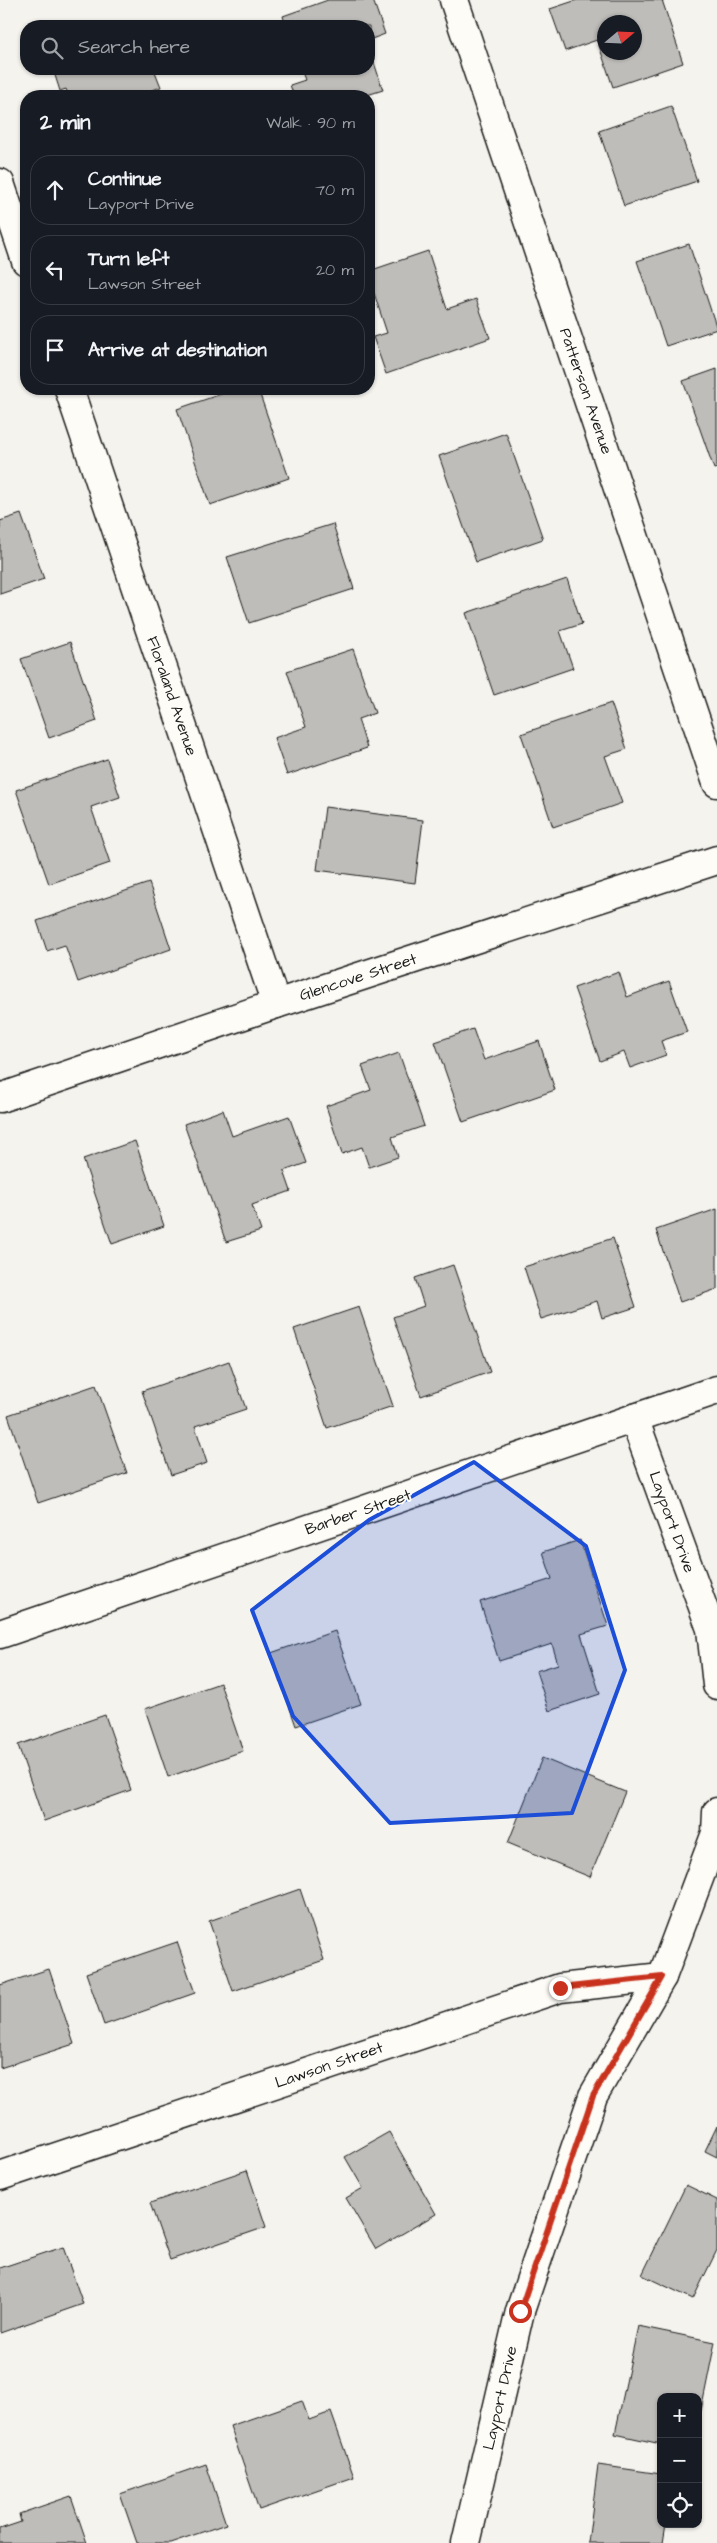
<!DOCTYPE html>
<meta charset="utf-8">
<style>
:root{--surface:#171b24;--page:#20242c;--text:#f1f3f6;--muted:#9ea1a6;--line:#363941}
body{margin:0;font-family:"Architects Daughter",sans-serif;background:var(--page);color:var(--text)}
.controls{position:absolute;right:15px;bottom:15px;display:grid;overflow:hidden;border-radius:10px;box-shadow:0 1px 4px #0004}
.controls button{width:45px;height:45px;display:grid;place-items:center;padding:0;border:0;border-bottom:1px solid var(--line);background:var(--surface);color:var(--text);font:25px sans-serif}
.compass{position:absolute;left:597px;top:15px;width:45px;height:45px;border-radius:50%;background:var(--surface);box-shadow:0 1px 4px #0004;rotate:71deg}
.stop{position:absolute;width:15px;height:15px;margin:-11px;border:4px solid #c8321e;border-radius:50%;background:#fff}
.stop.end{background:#c8321e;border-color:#fff;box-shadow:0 1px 5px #0008}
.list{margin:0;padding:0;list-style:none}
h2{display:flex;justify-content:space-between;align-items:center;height:65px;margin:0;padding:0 20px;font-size:21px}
h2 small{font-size:16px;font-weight:400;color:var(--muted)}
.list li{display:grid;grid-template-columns:32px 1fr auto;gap:15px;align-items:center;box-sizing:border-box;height:70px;margin:0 10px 10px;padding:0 10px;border:1px solid var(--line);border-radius:20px}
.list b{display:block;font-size:19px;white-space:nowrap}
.list p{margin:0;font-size:16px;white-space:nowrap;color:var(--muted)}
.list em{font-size:16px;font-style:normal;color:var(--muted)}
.icon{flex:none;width:28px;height:28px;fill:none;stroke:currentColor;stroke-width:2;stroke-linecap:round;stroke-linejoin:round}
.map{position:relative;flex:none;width:717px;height:2543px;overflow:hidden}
.search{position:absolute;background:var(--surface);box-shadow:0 1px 4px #0004;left:20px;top:20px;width:355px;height:55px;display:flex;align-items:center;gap:12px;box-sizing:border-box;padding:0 18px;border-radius:20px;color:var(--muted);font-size:19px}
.panel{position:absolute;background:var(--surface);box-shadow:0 1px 4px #0004;left:20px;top:90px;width:355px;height:305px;border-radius:20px}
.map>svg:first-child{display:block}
</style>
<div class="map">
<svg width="717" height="2543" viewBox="0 0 717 2543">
<rect width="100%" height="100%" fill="#f4f3ee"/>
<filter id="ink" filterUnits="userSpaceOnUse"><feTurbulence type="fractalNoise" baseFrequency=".02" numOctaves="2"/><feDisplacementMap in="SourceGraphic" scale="10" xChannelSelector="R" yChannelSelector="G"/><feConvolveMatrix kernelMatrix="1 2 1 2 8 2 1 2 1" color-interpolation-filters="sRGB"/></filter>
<g filter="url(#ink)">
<g fill="#bebdba" stroke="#1c1c1c" fill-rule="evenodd">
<path d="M 328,0 L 373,0 L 385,34 L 369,40 L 369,26 L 286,26 L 283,16 Z"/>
<path d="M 577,0 L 662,0 L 683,63 L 613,87 L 597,40 L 565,51 L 550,9 ZM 604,22 L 634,22 L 634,52 L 604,52 Z"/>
<path d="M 369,47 L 383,90 L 364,96 L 294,96 L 290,85 L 305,80 L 301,69 L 369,69 Z"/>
<path d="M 53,69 L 154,69 L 161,87 L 135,96 L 69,96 L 66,89 L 60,91 Z"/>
<path d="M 671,106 L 697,181 L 624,206 L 599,131 Z"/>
<path d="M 689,244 L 717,329 L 666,346 L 637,261 Z"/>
<path d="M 428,251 L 447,309 L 476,299 L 490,338 L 386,374 L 373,337 L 387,333 L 369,278 L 369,271 Z"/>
<path d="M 717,369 L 717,468 L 714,469 L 683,381 Z"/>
<path d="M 236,389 L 258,389 L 289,478 L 210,505 L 177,409 Z"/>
<path d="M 506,433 L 543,539 L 476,562 L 439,456 Z"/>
<path d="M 21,514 L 44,579 L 0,594 L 0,521 Z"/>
<path d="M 333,524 L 354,589 L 249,623 L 227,557 Z"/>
<path d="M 567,579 L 582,624 L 560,631 L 573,668 L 494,695 L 466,613 Z"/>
<path d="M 70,642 L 97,721 L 49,738 L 21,659 Z"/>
<path d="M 353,649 L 375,713 L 358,719 L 367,748 L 287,775 L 274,738 L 306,727 L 287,671 Z"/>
<path d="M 611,703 L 627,749 L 605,756 L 622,803 L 553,827 L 521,734 Z"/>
<path d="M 107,759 L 120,797 L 91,807 L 110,863 L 49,884 L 16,790 Z"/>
<path d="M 325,807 L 423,820 L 415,883 L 317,870 Z"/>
<path d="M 149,883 L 171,949 L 78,982 L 65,945 L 47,951 L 37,921 Z"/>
<path d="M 619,972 L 627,997 L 669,981 L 687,1032 L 661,1041 L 666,1055 L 630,1068 L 624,1052 L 600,1061 L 574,988 Z"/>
<path d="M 473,1029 L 484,1060 L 539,1041 L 555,1090 L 463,1122 L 435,1042 Z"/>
<path d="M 399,1053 L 424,1126 L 392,1137 L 398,1157 L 369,1167 L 362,1147 L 342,1154 L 326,1106 L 371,1090 L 362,1066 Z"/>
<path d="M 223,1110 L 232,1136 L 289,1116 L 306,1163 L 284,1171 L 291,1191 L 252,1205 L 261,1231 L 226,1242 L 184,1124 Z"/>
<path d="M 135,1141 L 164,1226 L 112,1244 L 83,1159 Z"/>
<path d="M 717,1209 L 717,1289 L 680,1302 L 656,1230 Z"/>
<path d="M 613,1238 L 636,1307 L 602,1318 L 597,1301 L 541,1319 L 524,1267 Z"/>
<path d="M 453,1265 L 490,1372 L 421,1396 L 393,1317 L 424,1306 L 415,1278 Z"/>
<path d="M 359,1307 L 393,1406 L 327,1428 L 294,1329 Z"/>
<path d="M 229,1361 L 246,1409 L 195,1426 L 207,1463 L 171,1475 L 142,1391 Z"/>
<path d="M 96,1385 L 127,1473 L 38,1503 L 8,1415 Z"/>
<path d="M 580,1540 L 608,1626 L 581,1634 L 600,1694 L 549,1711 L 536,1671 L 558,1664 L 552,1644 L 499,1661 L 480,1602 L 552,1579 L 543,1552 Z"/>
<path d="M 335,1631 L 361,1704 L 296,1726 L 271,1653 Z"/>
<path d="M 220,1683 L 243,1751 L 168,1777 L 145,1709 Z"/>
<path d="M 105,1715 L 131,1790 L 44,1821 L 18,1745 Z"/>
<path d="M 542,1758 L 625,1792 L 590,1877 L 508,1843 Z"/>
<path d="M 300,1889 L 324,1960 L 233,1991 L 209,1921 Z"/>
<path d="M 177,1942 L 195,1993 L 104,2025 L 86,1973 Z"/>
<path d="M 49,1969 L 74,2044 L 0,2068 L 0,1985 Z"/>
<path d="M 717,2126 L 717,2157 L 705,2151 Z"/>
<path d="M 389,2132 L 436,2214 L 376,2249 L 346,2198 L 363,2188 L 345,2157 Z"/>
<path d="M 247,2170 L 266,2227 L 170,2260 L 150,2203 Z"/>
<path d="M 686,2185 L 717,2200 L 717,2250 L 693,2299 L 642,2275 Z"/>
<path d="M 63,2247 L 83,2304 L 0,2333 L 0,2268 Z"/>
<path d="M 638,2326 L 715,2342 L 701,2411 L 698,2411 L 698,2397 L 661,2397 L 661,2444 L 615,2434 Z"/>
<path d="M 302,2401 L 309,2420 L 331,2412 L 354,2477 L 259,2510 L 230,2426 Z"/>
<path d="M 206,2464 L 226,2524 L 170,2543 L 137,2543 L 120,2494 Z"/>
<path d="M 598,2465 L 661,2474 L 661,2524 L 666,2524 L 663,2543 L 588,2543 Z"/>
<path d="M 71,2496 L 87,2543 L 0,2543 L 0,2529 L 21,2522 L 19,2514 Z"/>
</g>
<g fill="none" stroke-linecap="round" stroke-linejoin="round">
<defs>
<g id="street">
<path d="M 454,0 L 717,783"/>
<path d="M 0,183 L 26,261"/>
<path d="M 69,389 L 276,1004"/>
<path d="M 0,1098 L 276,1004 L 717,860"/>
<path d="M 634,1418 L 711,1629 L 717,1685"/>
<path d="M 0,2176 L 560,1988 L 662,1977"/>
<path d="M 466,2543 L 520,2311 L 593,2096 L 662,1977 L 716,1833 L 717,1812"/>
</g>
<path id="secondary" d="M 0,1634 L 717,1390"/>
</defs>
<use href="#street" stroke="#1c1c1c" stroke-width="31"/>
<use href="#secondary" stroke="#1c1c1c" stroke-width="31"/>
<use href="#street" stroke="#fdfcf7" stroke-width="28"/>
<use href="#secondary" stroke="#fdfcf7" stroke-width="28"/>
</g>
</g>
<g fill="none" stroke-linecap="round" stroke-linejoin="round" filter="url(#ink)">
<path stroke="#c8321e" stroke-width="6" d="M 520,2311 L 593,2096 L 662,1977 L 560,1988"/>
</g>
<path fill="#1d4ed8" fill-opacity="0.2" stroke="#1d4ed8" stroke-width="4" stroke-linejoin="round" d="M 474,1462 L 586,1546 L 625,1670 L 572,1813 L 390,1823 L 293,1716 L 252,1610 L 369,1520 Z"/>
<g text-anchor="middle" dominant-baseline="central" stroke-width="4" stroke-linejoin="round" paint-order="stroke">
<g font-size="16" fill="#1c1c1c" stroke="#fdfcf7">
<text transform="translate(586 391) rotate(71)">Patterson Avenue</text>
<text transform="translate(172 696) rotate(71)">Floraland Avenue</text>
<text transform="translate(358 977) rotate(-18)">Glencove Street</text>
<text transform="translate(358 1512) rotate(-19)">Barber Street</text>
<text transform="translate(672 1522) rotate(70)">Layport Drive</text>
<text transform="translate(329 2065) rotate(-19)">Lawson Street</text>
<text transform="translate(500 2398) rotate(-77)">Layport Drive</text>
</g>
</g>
</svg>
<div class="controls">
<button>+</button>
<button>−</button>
<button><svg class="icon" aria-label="locate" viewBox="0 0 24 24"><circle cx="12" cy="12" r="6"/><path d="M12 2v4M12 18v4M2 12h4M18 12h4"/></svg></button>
</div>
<svg class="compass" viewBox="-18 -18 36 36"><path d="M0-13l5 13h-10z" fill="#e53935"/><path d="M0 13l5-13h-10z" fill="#9ea1a6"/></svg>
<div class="stop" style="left:520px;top:2311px"></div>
<div class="stop end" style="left:560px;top:1988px"></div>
<div class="search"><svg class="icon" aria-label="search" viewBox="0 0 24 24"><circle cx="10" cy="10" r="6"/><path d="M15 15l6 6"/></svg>Search here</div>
<section class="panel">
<h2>2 min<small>Walk · 90 m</small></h2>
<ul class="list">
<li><svg class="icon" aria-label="ahead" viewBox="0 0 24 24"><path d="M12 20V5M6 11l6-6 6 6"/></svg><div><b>Continue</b><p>Layport Drive</p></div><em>70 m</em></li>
<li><svg class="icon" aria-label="left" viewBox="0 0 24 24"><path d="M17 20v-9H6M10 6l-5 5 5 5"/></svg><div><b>Turn left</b><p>Lawson Street</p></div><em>20 m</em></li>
<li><svg class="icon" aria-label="arrive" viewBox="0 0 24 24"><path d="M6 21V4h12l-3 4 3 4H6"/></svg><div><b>Arrive at destination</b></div></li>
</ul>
</section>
</div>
